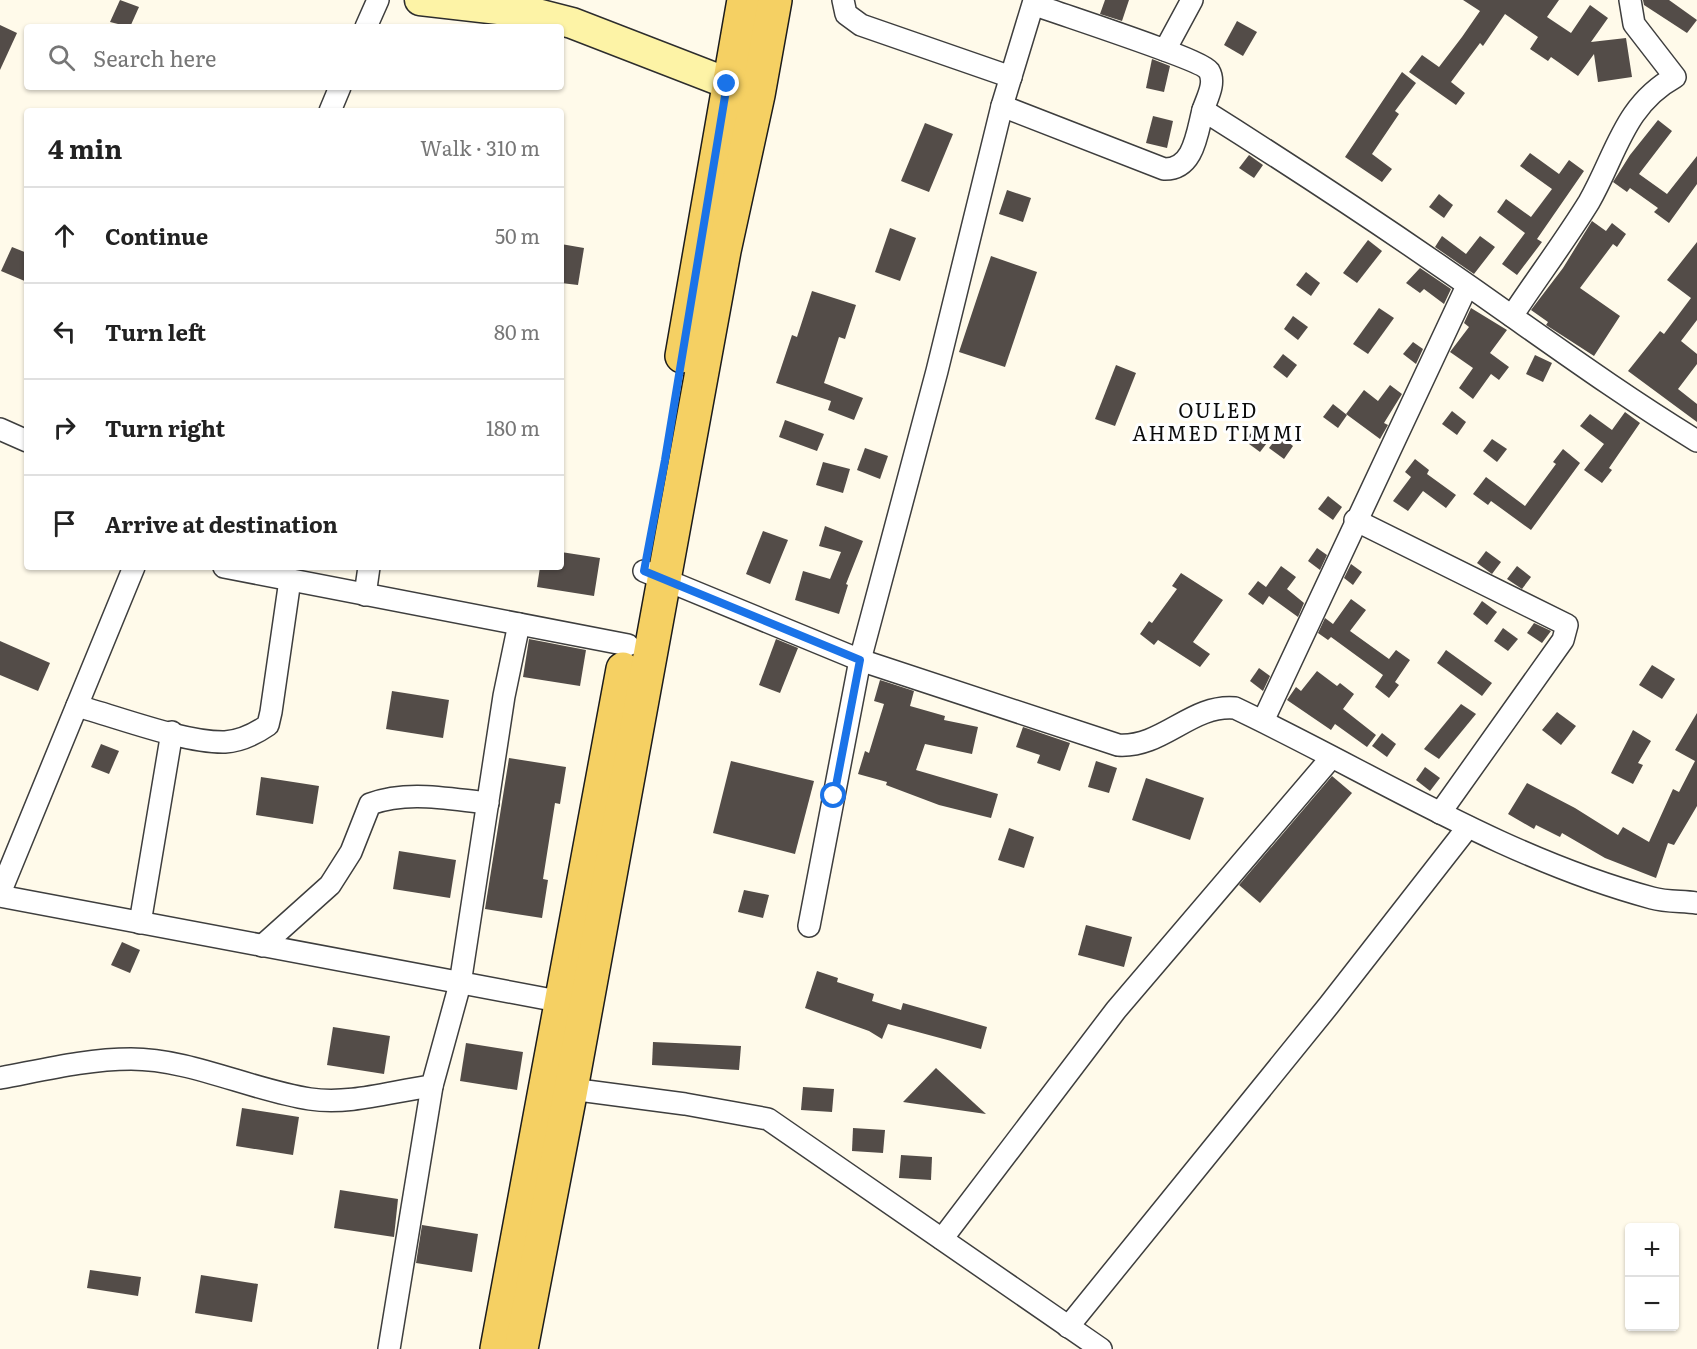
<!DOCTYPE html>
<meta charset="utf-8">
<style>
:root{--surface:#fff;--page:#f6f6f6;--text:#222;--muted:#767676;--line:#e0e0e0}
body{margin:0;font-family:Literata,serif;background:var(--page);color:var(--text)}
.controls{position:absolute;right:18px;bottom:18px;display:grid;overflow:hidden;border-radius:6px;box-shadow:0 2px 4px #0004}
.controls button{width:54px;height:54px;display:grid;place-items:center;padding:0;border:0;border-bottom:2px solid var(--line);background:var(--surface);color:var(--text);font:30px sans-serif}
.stop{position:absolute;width:18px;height:18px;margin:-14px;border:4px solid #1a73e8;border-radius:50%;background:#fff}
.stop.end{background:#1a73e8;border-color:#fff;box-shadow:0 2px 6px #0008}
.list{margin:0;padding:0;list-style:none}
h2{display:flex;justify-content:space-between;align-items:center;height:78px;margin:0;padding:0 24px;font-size:26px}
h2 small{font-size:20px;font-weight:400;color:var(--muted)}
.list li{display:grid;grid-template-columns:39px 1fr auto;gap:18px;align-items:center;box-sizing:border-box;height:96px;padding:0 24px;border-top:2px solid var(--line)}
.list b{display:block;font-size:22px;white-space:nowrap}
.list em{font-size:20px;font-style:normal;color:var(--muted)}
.icon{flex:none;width:33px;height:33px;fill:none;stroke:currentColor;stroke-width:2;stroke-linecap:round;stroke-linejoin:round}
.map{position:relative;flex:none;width:1697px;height:1349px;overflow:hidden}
.search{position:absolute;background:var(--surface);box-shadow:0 2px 4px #0004;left:24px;top:24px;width:540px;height:66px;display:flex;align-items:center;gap:15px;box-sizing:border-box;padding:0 21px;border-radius:6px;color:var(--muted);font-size:22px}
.panel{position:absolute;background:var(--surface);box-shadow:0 2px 4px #0004;left:24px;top:108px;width:540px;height:462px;border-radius:6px}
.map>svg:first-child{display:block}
</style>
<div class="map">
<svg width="1697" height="1349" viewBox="0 0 1697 1349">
<rect width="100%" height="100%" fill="#fffaea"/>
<g fill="#534c48">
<path d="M 120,0 L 139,7 L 130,27 L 110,22 Z"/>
<path d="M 1105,0 L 1129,0 L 1122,21 L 1100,14 Z"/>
<path d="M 1463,0 L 1559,0 L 1547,17 L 1571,33 L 1590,5 L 1608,18 L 1591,42 L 1626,38 L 1632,77 L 1598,82 L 1594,54 L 1578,76 L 1551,57 L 1548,61 L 1530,49 L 1538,37 L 1505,14 L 1483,46 L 1480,43 L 1451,82 L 1465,93 L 1456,105 L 1409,72 L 1422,55 L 1439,67 L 1462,37 L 1480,11 Z"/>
<path d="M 1643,0 L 1669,0 L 1697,20 L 1687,33 L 1644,5 Z"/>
<path d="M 1237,21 L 1257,32 L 1243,56 L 1224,45 Z"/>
<path d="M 0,25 L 17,33 L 0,70 Z"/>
<path d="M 1152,59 L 1170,66 L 1164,92 L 1146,88 Z"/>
<path d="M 1402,72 L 1416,83 L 1395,111 L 1399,114 L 1372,154 L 1392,169 L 1382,182 L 1345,157 Z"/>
<path d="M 1153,116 L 1173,121 L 1167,148 L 1146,143 Z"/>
<path d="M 1658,120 L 1672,131 L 1639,174 L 1667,194 L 1697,156 L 1697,184 L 1669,223 L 1654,212 L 1658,208 L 1630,188 L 1627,192 L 1613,182 L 1630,155 Z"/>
<path d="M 925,123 L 953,134 L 929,192 L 901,181 Z"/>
<path d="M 1530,153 L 1559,174 L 1569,160 L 1584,171 L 1537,239 L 1542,242 L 1517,275 L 1502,264 L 1525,233 L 1497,212 L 1506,199 L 1531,217 L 1552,189 L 1520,166 Z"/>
<path d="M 1249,155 L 1263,165 L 1254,178 L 1239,168 Z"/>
<path d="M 1007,190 L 1031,198 L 1023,222 L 999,214 Z"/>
<path d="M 1439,194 L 1453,205 L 1444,218 L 1429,207 Z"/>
<path d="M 1592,221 L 1606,231 L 1612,223 L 1626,234 L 1617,247 L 1613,244 L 1580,288 L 1620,316 L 1594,356 L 1546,325 L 1548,322 L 1531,310 L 1563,268 Z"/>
<path d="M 890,228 L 916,238 L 900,281 L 875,272 Z"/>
<path d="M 1442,236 L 1466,254 L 1480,236 L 1495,247 L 1474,274 L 1435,247 Z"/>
<path d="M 1368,240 L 1382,251 L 1357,283 L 1343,273 Z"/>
<path d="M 1697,242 L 1697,320 L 1681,341 L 1697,354 L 1697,364 L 1678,389 L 1697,404 L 1697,422 L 1628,371 L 1660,331 L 1664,334 L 1691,298 L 1667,280 Z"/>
<path d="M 561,244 L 584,248 L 578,285 L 561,283 Z"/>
<path d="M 12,247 L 27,253 L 27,282 L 1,271 Z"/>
<path d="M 991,256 L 1037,272 L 1005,367 L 959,352 Z"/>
<path d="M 1420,268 L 1451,289 L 1444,304 L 1424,289 L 1420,293 L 1406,283 Z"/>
<path d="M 1306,272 L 1320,283 L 1311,296 L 1296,285 Z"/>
<path d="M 812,291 L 856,305 L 845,339 L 839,337 L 824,383 L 863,398 L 854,420 L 828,410 L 831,401 L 776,383 L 792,335 L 797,337 Z"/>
<path d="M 1379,308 L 1394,318 L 1368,354 L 1353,344 Z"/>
<path d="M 1471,308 L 1507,330 L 1490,353 L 1509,367 L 1499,380 L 1491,374 L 1473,399 L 1459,388 L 1473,368 L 1450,352 L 1469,327 L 1464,323 Z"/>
<path d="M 1293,316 L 1308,327 L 1298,340 L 1284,329 Z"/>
<path d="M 1413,342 L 1423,349 L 1416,364 L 1403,354 Z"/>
<path d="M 1283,354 L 1297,365 L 1287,378 L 1273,367 Z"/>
<path d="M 1535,355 L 1552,363 L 1543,382 L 1526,374 Z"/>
<path d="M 1116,365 L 1136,373 L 1115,426 L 1095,419 Z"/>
<path d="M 1390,385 L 1402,394 L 1384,423 L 1388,425 L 1380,439 L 1346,414 L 1364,390 L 1378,401 Z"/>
<path d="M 1333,404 L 1347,415 L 1338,428 L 1323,417 Z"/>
<path d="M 1452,411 L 1466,422 L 1457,435 L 1442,424 Z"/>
<path d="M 1625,412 L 1640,423 L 1609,468 L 1612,470 L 1602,483 L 1584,470 L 1604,444 L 1580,426 L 1590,414 L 1612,430 Z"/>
<path d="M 785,420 L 824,434 L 817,451 L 779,437 Z"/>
<path d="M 1255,428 L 1270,439 L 1260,452 L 1245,441 Z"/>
<path d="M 1279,435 L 1293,446 L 1284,459 L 1269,448 Z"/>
<path d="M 1492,439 L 1507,449 L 1497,462 L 1483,451 Z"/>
<path d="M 865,448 L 888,456 L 880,479 L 857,470 Z"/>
<path d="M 1563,449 L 1580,463 L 1531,530 L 1491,501 L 1488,505 L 1473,494 L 1486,477 L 1525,506 L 1556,464 L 1553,462 Z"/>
<path d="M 1415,459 L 1429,470 L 1427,474 L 1456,495 L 1446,508 L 1423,491 L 1408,511 L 1393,501 L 1411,477 L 1405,472 Z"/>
<path d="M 823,462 L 850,469 L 843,493 L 816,485 Z"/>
<path d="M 1328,496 L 1342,507 L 1333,520 L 1318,509 Z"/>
<path d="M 825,526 L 863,541 L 846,584 L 848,585 L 839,614 L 795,600 L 803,571 L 830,579 L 841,552 L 819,546 Z"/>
<path d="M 763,531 L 788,540 L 770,584 L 746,574 Z"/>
<path d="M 1317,548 L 1327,555 L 1320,570 L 1308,561 Z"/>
<path d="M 1486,551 L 1501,562 L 1492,574 L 1477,563 Z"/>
<path d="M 561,552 L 600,558 L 594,596 L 537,587 L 540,567 L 561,567 Z"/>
<path d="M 1351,564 L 1362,572 L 1353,585 L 1344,578 Z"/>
<path d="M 1281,566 L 1296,577 L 1287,589 L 1304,603 L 1298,617 L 1269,596 L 1263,605 L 1248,594 L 1258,581 L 1266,587 Z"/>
<path d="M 1517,566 L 1531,577 L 1522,589 L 1507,579 Z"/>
<path d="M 1181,573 L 1223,600 L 1193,642 L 1210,654 L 1200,667 L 1158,640 L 1154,645 L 1140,634 L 1149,621 L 1152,623 L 1177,589 L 1172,586 Z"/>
<path d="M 1351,599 L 1366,610 L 1350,631 L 1389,659 L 1396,650 L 1410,660 L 1395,682 L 1399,685 L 1389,698 L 1375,687 L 1383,675 L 1331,637 L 1328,640 L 1318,633 L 1325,618 L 1333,624 Z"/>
<path d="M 1482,601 L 1497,612 L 1487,625 L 1473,614 Z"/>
<path d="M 1534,623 L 1551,631 L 1542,643 L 1527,633 Z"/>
<path d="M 1503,628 L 1518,639 L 1508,651 L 1494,641 Z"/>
<path d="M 529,639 L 586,650 L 580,686 L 523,677 Z"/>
<path d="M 776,639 L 798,648 L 780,693 L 759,685 Z"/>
<path d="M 0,641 L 50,663 L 38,691 L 0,675 Z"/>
<path d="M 1446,650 L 1492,683 L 1482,696 L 1437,663 Z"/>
<path d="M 1652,665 L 1675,679 L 1662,699 L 1639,685 Z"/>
<path d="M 1259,668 L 1270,676 L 1263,691 L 1250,681 Z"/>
<path d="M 1317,671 L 1337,686 L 1340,683 L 1354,694 L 1343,709 L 1376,735 L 1367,747 L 1335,724 L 1331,730 L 1287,700 L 1296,687 L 1301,691 Z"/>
<path d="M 880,680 L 914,691 L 910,706 L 945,716 L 944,720 L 978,727 L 972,754 L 925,744 L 916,770 L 998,794 L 991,818 L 939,805 L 886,785 L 887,782 L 858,774 L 865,751 L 869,753 L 884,704 L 874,701 Z"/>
<path d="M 392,691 L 449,700 L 443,738 L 386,729 Z"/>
<path d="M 1461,704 L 1476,714 L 1439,759 L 1424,749 Z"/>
<path d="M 1557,712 L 1576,726 L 1561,745 L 1542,730 Z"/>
<path d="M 1697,713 L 1697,806 L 1674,845 L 1668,843 L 1656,878 L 1605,858 L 1562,833 L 1560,837 L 1536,825 L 1534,829 L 1508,814 L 1527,783 L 1575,808 L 1618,835 L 1623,827 L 1649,842 L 1673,789 L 1679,792 L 1695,761 L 1675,750 Z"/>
<path d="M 1023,727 L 1070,743 L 1060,771 L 1037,763 L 1040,755 L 1016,747 Z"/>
<path d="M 1633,730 L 1651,741 L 1638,763 L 1643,765 L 1633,784 L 1611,773 Z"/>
<path d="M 1382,733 L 1396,744 L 1387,757 L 1372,746 Z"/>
<path d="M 101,744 L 119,751 L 109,774 L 91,767 Z"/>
<path d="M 509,758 L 566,767 L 560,804 L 555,803 L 543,879 L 548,880 L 542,918 L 485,909 Z"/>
<path d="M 731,761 L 814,781 L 795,854 L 713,833 Z"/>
<path d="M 1096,761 L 1117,768 L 1109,793 L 1088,787 Z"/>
<path d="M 1425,767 L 1440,778 L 1430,791 L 1416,780 Z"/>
<path d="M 1332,776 L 1352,793 L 1260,903 L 1239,885 Z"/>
<path d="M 261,777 L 319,786 L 313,824 L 256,815 Z"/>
<path d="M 1146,778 L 1204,798 L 1190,840 L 1132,820 Z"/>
<path d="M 1009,828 L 1034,837 L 1024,868 L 998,860 Z"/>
<path d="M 399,851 L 456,860 L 450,898 L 393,889 Z"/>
<path d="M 744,890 L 769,895 L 763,918 L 738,912 Z"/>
<path d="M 1086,925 L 1132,937 L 1124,967 L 1078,955 Z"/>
<path d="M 122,942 L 140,950 L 130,973 L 111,965 Z"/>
<path d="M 817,971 L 838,978 L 837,982 L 874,994 L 872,1001 L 901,1010 L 903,1003 L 987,1027 L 981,1049 L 888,1024 L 882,1039 L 869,1031 L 805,1008 Z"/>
<path d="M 333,1027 L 390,1036 L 384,1074 L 327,1065 Z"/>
<path d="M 653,1042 L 741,1046 L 739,1070 L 652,1065 Z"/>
<path d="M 466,1043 L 523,1052 L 517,1090 L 460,1081 Z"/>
<path d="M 936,1068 L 986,1114 L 903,1102 Z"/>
<path d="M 803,1087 L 834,1089 L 832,1112 L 801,1110 Z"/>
<path d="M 242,1108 L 299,1117 L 293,1155 L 236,1146 Z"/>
<path d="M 853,1128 L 885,1130 L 883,1153 L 852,1151 Z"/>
<path d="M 901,1155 L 932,1157 L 931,1180 L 899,1178 Z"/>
<path d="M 340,1190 L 398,1199 L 394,1237 L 334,1228 Z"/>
<path d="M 422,1225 L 478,1234 L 472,1272 L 416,1263 Z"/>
<path d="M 90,1270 L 141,1277 L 138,1296 L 87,1288 Z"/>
<path d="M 201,1275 L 258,1284 L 252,1322 L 195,1313 Z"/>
</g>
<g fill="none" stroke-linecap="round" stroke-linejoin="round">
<defs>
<g id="street">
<path d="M 843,0 L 846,14 L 861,25 L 1011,77"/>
<path d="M 366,27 L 378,0"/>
<path d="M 1165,50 L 1192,0"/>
<path d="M 1002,106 L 1164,169 C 1194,170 1197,133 1203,110 C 1308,176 1412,245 1513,317 C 1574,360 1633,402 1697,441"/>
<path d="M 330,111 L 340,87"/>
<path d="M 1512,316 C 1537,278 1565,241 1589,202 C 1616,155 1624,105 1675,77 L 1634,24 L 1630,0"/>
<path d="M 0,429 L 27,441"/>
<path d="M 1355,520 L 1567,625 L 1563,640 L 1440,813"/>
<path d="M 224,567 L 628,645"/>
<path d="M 644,571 L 860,660 L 1118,745 C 1163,748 1191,704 1235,708 C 1372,773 1503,858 1652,898 C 1666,902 1682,901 1697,903"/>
<path d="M 365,595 L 369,567"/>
<path d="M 77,706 C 118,717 185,743 225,742 C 241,741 255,734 268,725 L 271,712 L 290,580"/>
<path d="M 1263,721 L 1467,286"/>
<path d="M 0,893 L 134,567"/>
<path d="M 0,896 L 563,1002"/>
<path d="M 140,923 L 172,732"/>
<path d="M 809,926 L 860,660 L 937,371 L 1002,106 L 1033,4 C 1056,13 1201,59 1209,71 C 1216,83 1207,98 1203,110"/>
<path d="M 262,946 L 330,885 L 351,852 L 370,804 C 408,790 448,799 488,803"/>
<path d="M 0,1078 C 43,1070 87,1059 131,1059 C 190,1059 251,1090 310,1099 C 351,1105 392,1091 432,1086 L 460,984 L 504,696 L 519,624"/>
<path d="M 571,1089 L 685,1104 L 768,1119 L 1101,1349"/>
<path d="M 942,1239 L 1116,1010 L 1331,758"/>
<path d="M 1068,1327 L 1329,1005 L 1468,827"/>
<path d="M 389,1349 L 432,1086"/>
</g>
<path id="secondary" d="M 420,0 L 533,13 L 572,23 L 753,93"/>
<g id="primary">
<path d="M 682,356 L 744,0"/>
<path d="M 497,1349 L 623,669"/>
<path d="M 521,1349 L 571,1089 L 724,251 L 758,95 L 775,0"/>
</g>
</defs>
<use href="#street" stroke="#3e3e3e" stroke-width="24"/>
<use href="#secondary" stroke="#2d2d2d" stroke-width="33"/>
<use href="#primary" stroke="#1c1c1c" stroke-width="36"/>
<use href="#street" stroke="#fff" stroke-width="21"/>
<use href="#secondary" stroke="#fdf3a6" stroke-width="30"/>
<use href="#primary" stroke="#f5d063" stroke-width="33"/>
</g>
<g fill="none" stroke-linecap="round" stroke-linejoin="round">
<path stroke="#1a73e8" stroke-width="8" d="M 727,84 L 665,460 L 644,571 L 860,660 L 834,796"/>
</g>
<g text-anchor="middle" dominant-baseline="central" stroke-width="6" stroke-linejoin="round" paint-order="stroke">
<g font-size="20" letter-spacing="1.5" fill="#0b0b0b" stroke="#fff">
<text x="1218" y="409">OULED<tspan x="1218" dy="23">AHMED TIMMI</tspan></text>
</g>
</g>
</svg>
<div class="controls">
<button>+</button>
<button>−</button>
</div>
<div class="stop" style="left:834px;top:796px"></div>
<div class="stop end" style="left:727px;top:84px"></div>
<div class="search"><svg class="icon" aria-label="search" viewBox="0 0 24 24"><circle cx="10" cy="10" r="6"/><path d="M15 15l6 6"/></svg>Search here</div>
<section class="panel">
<h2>4 min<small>Walk · 310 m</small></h2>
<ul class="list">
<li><svg class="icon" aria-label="ahead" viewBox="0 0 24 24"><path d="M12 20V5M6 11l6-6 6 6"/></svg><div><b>Continue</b></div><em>50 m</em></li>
<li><svg class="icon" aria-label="left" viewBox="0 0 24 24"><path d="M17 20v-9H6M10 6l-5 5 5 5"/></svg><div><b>Turn left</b></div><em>80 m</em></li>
<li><svg class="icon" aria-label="right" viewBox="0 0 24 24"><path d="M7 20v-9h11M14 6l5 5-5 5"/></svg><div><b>Turn right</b></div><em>180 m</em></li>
<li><svg class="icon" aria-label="arrive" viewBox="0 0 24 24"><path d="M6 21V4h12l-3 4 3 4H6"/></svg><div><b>Arrive at destination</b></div></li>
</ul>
</section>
</div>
